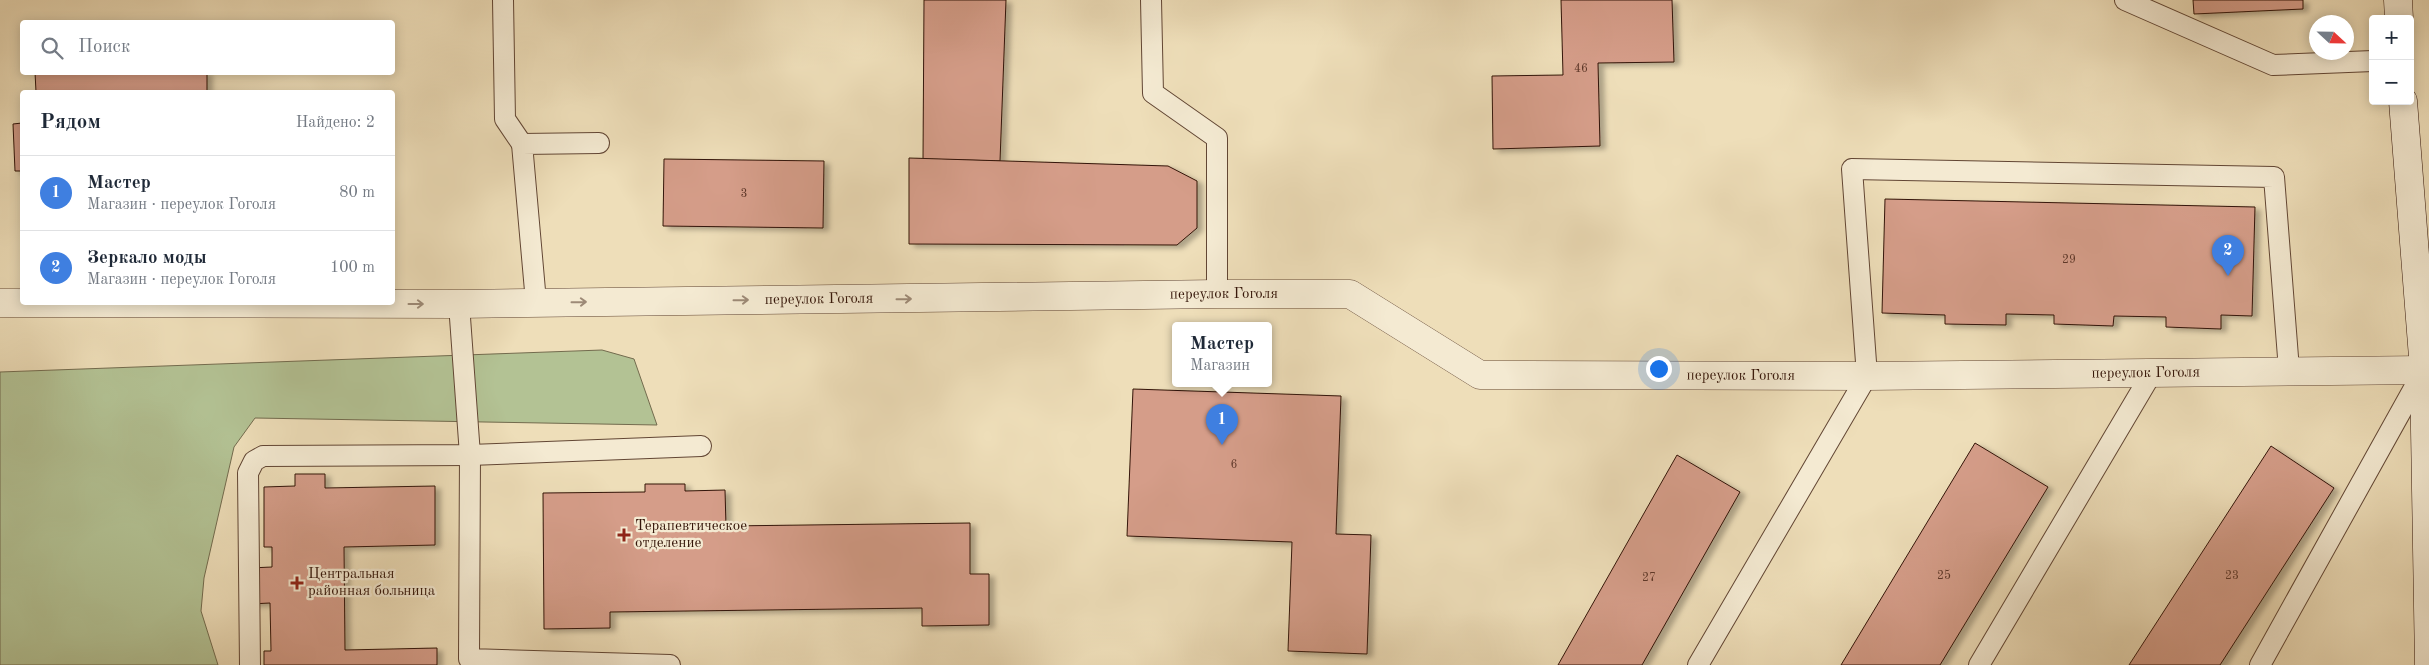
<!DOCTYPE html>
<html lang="ru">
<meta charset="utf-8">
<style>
:root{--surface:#fff;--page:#f6f6f7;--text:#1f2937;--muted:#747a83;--line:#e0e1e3;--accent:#db2777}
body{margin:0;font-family:"Old Standard TT",serif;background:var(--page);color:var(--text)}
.controls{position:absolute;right:15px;top:15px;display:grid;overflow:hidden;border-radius:5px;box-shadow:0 2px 12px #0003}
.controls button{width:45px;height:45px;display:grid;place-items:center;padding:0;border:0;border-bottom:1px solid var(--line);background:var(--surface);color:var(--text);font:25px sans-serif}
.compass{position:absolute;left:2309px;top:15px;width:45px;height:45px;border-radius:50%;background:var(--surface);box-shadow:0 2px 12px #0003;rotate:112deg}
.you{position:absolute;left:1658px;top:368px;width:18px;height:18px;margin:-12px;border:4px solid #fff;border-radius:50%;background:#1a73e8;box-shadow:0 0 0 8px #1a73e833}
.badge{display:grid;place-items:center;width:32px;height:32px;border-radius:50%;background:var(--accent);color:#fff;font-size:16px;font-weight:700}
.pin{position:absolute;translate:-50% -41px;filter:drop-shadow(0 1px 2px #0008)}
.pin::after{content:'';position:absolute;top:26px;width:18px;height:15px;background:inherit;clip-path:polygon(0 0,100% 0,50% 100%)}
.popup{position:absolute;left:1172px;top:322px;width:100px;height:65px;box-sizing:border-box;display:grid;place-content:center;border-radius:5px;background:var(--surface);filter:drop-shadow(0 1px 4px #0005);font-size:16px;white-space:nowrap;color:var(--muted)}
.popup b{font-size:19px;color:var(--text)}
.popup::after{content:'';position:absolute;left:50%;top:100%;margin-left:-10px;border:10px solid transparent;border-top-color:var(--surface)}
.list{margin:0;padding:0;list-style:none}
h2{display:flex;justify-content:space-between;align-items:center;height:65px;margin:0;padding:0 20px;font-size:21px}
h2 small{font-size:16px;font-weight:400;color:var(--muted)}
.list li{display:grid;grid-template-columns:32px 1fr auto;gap:15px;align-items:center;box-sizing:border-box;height:75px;padding:0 20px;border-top:1px solid var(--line)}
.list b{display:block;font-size:19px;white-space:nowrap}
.list p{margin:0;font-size:16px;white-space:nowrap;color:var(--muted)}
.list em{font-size:16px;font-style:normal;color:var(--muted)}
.icon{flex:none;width:28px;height:28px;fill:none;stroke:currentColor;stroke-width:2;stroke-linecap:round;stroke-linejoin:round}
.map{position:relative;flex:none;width:2429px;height:665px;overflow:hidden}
.search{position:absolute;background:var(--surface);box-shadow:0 2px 12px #0003;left:20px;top:20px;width:375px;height:55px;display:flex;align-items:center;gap:12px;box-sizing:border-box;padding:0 18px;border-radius:5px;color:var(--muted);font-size:19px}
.panel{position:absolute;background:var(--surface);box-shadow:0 2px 12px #0003;left:20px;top:90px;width:375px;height:215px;border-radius:5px}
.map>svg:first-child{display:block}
</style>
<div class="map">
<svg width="2429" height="665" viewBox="0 0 2429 665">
<defs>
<filter id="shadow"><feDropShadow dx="5.5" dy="3" stdDeviation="2.5" flood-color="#0004"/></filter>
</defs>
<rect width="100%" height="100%" fill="#eedeb9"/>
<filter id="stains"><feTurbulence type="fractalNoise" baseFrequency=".004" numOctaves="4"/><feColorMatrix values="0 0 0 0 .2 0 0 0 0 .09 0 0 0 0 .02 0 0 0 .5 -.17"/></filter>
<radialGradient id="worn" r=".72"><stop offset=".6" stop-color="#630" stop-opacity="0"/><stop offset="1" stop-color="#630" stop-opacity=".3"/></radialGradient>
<path fill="#b3c294" stroke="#736b4e" d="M 602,350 L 634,359 L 657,425 L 255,418 L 234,447 L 204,578 L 201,611 L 218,665 L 0,665 L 0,372 Z"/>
<g fill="#d59d89" stroke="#331408" filter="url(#shadow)">
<path d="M 924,0 L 1006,0 L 1000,161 L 923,159 Z"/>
<path d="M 1561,0 L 1672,0 L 1674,62 L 1598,63 L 1600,146 L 1493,149 L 1492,76 L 1563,75 Z"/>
<path d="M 2193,0 L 2303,0 L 2303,9 L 2194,14 Z"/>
<path d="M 35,72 L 207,72 L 207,92 L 36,92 Z"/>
<path d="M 22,123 L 22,171 L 15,171 L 13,124 Z"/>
<path d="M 909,158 L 1168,166 L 1197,181 L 1197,228 L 1177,245 L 909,244 Z"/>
<path d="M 664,159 L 824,161 L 823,228 L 663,226 Z"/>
<path d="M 1885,199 L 2255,207 L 2252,316 L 2221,315 L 2221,329 L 2166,327 L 2166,317 L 2114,316 L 2113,326 L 2054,324 L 2054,315 L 2006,314 L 2006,325 L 1945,324 L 1945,315 L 1882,313 Z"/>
<path d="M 1133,389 L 1341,396 L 1336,534 L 1371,535 L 1367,654 L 1288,651 L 1292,542 L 1127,536 Z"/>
<path d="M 1975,443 L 2048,487 L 1940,665 L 1841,665 Z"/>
<path d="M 2271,446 L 2334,488 L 2220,665 L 2129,665 Z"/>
<path d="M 1677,455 L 1740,492 L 1642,665 L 1558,665 Z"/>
<path d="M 295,474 L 325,474 L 325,488 L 435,486 L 435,545 L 344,547 L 345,650 L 437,648 L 437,665 L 264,665 L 264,651 L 271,651 L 270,603 L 250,604 L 250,568 L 272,567 L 272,547 L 264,547 L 264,487 L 295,486 Z"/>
<path d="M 645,484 L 685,484 L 685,491 L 725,490 L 726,526 L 970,523 L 970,574 L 989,574 L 989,625 L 922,626 L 922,608 L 610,612 L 610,628 L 544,629 L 543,493 L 645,492 Z"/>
</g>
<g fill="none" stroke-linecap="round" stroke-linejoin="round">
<defs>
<g id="lane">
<path d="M 503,0 L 505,119 L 522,144"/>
<path d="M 1151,0 L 1153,93 L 1217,138 L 1217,294"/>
<path d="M 2125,0 L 2273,65 L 2373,61"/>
<path d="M 536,302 L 522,144 L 599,143"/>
<path d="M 459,304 L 470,455 L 469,659 L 670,665"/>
<path d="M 250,665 L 248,473 L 254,461 L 263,456 L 470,455 L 701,446"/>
<path d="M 1698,665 L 1867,376 L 1852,169 L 2274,177 L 2289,370"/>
<path d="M 1979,665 L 2153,371"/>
<path d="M 2260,665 L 2424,370"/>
</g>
<g id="street">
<path id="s1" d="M 0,303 L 459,304 L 1217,294 L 1350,294 L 1480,375 L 1867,376 L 2424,370"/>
</g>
<g id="secondary">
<path d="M 2398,0 L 2399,19"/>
<path d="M 2403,101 L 2424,370 L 2429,665"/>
</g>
</defs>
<use href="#lane" stroke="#624634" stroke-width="22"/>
<use href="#street" stroke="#624634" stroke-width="29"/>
<use href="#secondary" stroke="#331408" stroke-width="29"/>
<use href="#lane" stroke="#f4ead2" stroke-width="20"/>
<use href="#street" stroke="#f4ead2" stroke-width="28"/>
<use href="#secondary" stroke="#f4ead2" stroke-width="28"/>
</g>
<defs><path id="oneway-shaft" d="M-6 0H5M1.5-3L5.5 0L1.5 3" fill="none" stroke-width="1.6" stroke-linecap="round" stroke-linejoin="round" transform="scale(1.25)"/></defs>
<g stroke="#9d8a77">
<use href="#oneway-shaft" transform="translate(904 299) rotate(-1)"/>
<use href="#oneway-shaft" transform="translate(741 300) rotate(-1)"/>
<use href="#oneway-shaft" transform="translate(579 302) rotate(-1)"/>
<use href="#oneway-shaft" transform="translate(416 304)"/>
</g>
<g fill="#8f2418" stroke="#f4ead2" stroke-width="2">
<path d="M621.5 527.5h5v5h5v5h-5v5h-5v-5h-5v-5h5z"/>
<path d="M294.5 575.5h5v5h5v5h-5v5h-5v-5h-5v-5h5z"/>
</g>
<g text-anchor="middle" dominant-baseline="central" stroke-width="4.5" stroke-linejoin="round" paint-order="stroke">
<g font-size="12" fill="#5c3628">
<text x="1581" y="69">46</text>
<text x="744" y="194">3</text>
<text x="2069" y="260">29</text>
<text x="1234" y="465">6</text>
<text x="1944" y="576">25</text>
<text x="2232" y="576">23</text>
<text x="1649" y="578">27</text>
</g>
<g font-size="15" fill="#331408" stroke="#f4ead2">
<text stroke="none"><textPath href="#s1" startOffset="1224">переулок Гоголя</textPath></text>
<text stroke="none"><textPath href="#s1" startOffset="819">переулок Гоголя</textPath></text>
<text stroke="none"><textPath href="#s1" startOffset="2169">переулок Гоголя</textPath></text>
<text stroke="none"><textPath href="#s1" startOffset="1764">переулок Гоголя</textPath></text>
</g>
<g font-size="15" fill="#331408" stroke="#f4ead2" text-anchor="start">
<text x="635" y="526">Терапевтическое<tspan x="635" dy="17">отделение</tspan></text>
<text x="308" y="574">Центральная<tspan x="308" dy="17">районная больница</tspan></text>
</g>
</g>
<rect width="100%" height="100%" filter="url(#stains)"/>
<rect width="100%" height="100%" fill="url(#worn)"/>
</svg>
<div class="controls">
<button>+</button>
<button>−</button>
</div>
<svg class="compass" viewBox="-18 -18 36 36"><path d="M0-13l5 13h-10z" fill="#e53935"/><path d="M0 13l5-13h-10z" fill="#747a83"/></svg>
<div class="you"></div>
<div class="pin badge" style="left:1222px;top:445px;background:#3f7fe0">1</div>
<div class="popup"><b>Мастер</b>Магазин</div>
<div class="pin badge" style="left:2228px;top:276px;background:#3f7fe0">2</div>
<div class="search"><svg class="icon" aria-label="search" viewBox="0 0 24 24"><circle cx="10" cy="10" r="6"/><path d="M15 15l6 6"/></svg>Поиск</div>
<section class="panel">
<h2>Рядом<small>Найдено: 2</small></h2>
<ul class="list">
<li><span class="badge" style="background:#3f7fe0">1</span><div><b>Мастер</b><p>Магазин · переулок Гоголя</p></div><em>80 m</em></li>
<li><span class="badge" style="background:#3f7fe0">2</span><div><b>Зеркало моды</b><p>Магазин · переулок Гоголя</p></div><em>100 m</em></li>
</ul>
</section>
</div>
